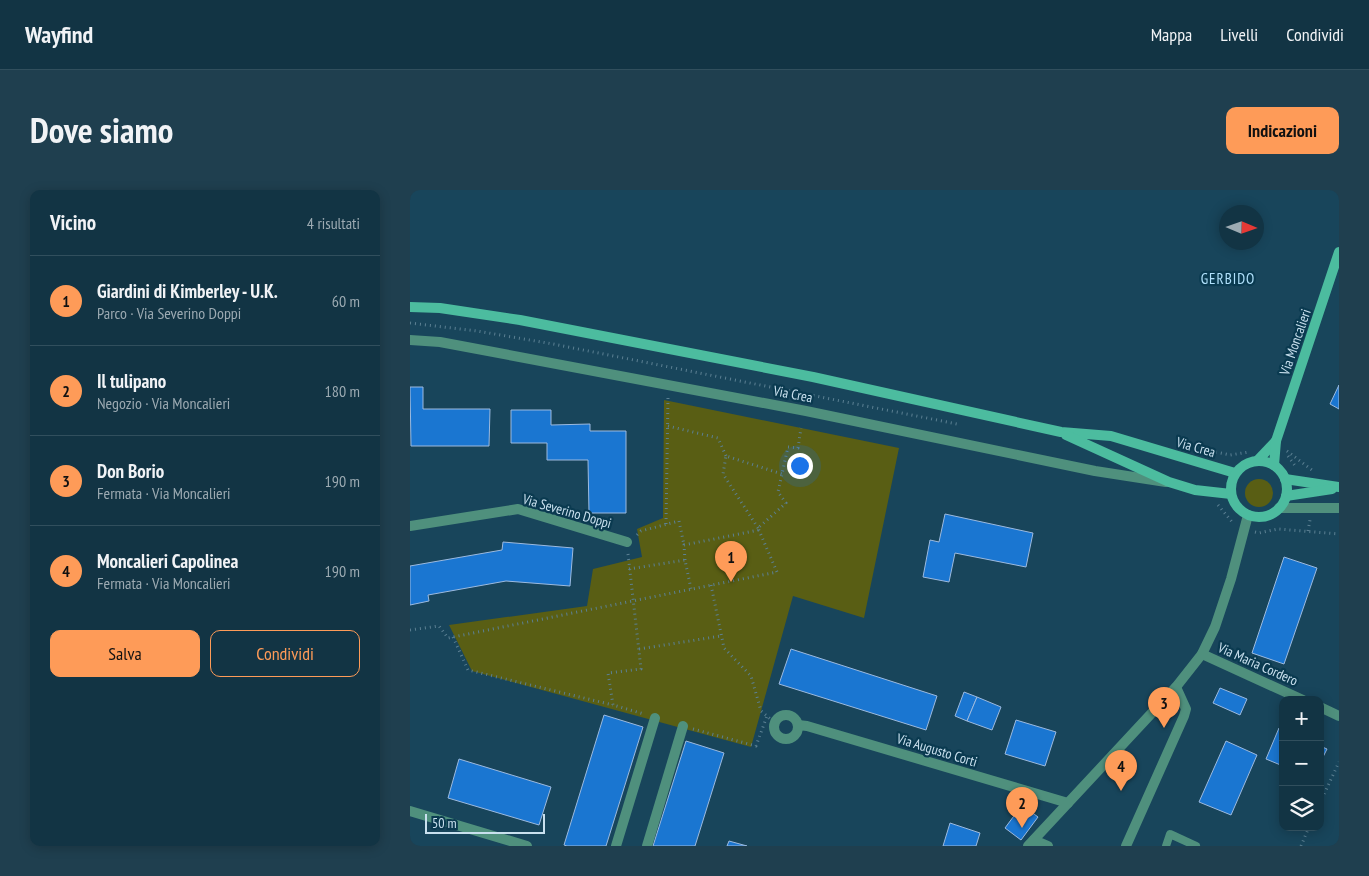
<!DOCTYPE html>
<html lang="it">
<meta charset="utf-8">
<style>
:root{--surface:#123444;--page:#1f3f4f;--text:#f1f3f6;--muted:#9caab2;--line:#314f5d;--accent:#fe9b58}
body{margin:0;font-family:"PT Sans Narrow",sans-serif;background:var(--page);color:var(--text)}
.controls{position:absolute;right:15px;bottom:15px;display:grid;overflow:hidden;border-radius:10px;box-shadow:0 2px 12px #0003}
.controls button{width:45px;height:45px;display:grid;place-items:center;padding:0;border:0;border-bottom:1px solid var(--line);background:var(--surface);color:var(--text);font:25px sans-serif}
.compass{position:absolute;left:809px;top:15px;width:45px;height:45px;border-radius:50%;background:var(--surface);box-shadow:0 2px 12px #0003;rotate:92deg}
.scale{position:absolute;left:15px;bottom:12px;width:120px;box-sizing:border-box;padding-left:5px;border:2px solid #c9e0ee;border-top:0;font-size:14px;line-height:18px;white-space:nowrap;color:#c9e0ee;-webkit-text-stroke:4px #0a3a50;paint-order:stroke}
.you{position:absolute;left:389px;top:275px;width:18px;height:18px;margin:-12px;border:4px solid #fff;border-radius:50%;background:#1a73e8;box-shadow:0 0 0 8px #1a73e833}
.badge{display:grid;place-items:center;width:32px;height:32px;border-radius:50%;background:var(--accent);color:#111;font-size:16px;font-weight:700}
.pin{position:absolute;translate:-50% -41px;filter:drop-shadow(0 1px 2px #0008)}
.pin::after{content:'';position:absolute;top:26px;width:18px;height:15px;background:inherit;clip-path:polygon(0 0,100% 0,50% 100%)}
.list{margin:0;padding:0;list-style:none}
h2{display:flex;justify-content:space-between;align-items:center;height:65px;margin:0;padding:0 20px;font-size:21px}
h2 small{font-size:16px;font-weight:400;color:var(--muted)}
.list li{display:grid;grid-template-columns:32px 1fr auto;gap:15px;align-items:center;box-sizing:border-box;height:90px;padding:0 20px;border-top:1px solid var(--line)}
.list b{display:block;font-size:19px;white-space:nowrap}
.list p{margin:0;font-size:16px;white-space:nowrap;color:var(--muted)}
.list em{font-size:16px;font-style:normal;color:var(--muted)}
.actions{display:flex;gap:10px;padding:15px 20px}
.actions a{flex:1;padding:11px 0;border:1px solid var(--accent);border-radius:10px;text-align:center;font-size:18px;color:var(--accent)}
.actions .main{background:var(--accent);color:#111}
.icon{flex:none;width:28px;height:28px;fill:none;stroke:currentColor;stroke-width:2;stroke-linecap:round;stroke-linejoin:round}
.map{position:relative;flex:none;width:929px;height:656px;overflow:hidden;border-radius:10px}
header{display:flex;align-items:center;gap:30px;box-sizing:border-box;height:70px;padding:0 25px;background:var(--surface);border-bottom:1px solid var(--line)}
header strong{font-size:24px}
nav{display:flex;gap:28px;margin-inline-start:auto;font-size:18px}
.intro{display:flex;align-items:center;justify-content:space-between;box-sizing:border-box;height:120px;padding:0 30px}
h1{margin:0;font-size:35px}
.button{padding:12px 22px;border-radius:10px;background:var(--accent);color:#111;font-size:18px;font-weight:700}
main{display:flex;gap:30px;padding:0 30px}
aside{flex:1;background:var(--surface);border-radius:10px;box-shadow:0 2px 12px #0003}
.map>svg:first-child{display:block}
</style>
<header>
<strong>Wayfind</strong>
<nav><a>Mappa</a><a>Livelli</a><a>Condividi</a></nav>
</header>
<div class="intro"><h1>Dove siamo</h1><a class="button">Indicazioni</a></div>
<main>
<aside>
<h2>Vicino<small>4 risultati</small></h2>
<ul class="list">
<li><span class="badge">1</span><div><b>Giardini di Kimberley - U.K.</b><p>Parco · Via Severino Doppi</p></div><em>60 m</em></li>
<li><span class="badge">2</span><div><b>Il tulipano</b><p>Negozio · Via Moncalieri</p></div><em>180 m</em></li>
<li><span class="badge">3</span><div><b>Don Borio</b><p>Fermata · Via Moncalieri</p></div><em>190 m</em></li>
<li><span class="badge">4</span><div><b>Moncalieri Capolinea</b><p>Fermata · Via Moncalieri</p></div><em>190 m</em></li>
</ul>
<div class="actions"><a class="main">Salva</a><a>Condividi</a></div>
</aside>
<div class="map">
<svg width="929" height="656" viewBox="0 0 929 656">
<rect width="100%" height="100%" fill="#18455b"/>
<g fill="#595e14">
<path d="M 254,210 L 489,258 L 454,428 L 383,406 L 341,557 L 62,481 L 39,435 L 177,416 L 183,379 L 232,367 L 227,339 L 253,328 Z"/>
<circle cx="849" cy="303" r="14"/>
</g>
<g fill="#1a76d1" stroke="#9cbadf">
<path d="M 929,195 L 929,219 L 920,214 Z"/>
<path d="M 0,197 L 13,197 L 13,219 L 80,219 L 79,256 L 1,256 Z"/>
<path d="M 101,220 L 141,220 L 141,235 L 180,234 L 180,241 L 216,241 L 216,323 L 179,323 L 178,270 L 137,270 L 137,253 L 101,253 Z"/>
<path d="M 535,324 L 623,343 L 616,377 L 545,363 L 539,392 L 513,387 L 520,350 L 529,352 Z"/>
<path d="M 93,352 L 163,358 L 160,396 L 96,391 L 18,405 L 19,411 L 0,415 L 0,376 L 92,360 Z"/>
<path d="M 874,367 L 907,378 L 874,474 L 842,463 Z"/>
<path d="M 381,459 L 527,506 L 516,540 L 369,494 Z"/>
<path d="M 810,498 L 837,509 L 830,525 L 803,513 Z"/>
<path d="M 554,502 L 567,507 L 557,531 L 545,526 Z"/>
<path d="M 567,507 L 591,517 L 582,540 L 557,531 Z"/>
<path d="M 194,525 L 233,537 L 196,656 L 157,656 L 154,655 Z"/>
<path d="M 606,530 L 646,542 L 635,576 L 595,564 Z"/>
<path d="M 869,538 L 873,540 L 873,576 L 856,569 Z"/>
<path d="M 276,551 L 314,563 L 285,656 L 243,656 Z"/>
<path d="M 816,551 L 847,565 L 821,625 L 789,612 Z"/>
<path d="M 910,556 L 917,559 L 910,573 Z"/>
<path d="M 49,569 L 141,597 L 129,635 L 38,608 Z"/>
<path d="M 612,615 L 628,627 L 611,650 L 595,638 Z"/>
<path d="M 540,633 L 570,643 L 566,656 L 533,656 Z"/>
<path d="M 319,651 L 337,656 L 317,656 Z"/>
</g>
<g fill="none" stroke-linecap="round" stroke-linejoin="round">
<g stroke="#5c8093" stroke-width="3" stroke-dasharray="1 4" stroke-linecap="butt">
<path d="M 0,133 L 67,141 L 143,154 L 547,234"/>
<path d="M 258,236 L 308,248 L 316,266"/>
<path d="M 801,261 L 820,265 L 839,262"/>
<path d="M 877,261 L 902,280"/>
<path d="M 878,266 L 886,277"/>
<path d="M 808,315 L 823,333"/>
<path d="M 256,334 L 258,207"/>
<path d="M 348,338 L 313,284 L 316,266 L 372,284"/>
<path d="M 898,341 L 900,330"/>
<path d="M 845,342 L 849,343 L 868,339 L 929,344"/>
<path d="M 227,345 L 231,341 L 269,331 L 274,355"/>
<path d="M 218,364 L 231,479 L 198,483 L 203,515 L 234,524"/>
<path d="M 275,370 L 274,355 L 349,340"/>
<path d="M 219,379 L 275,370 L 281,399"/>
<path d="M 301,395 L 314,458 L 341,486 L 351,521 L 365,533"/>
<path d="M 0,440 L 29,436 L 38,448 L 367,382 L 348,338 L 376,313 L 368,302 L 378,257 L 388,258 L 391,238"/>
<path d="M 43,447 L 58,480 L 203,515"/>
<path d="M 229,459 L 311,446"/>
<path d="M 283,539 L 346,556 L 357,526"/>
<path d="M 910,613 L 929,572"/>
<path d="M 891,656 L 899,637"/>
</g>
<path stroke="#4f907d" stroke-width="8" d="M 756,656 L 760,644 L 786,656"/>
<g stroke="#4f907d" stroke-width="10">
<path d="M 0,150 L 30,152 L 396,221 L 685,281 L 756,292"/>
<path d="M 869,318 L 929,318"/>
<path d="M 0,336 L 108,319 L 217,352"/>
<path d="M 792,464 L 893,510"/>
<path d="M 910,517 L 929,526"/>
<circle cx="376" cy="537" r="12"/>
<path d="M 388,535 L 397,536 L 658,613"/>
<path d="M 0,621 L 117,656"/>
<path d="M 624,650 L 638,656"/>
<path d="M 206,656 L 245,528"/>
<path d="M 237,656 L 273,536"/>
<path d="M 618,656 L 766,497 L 792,464 L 805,437 L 821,389 L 838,325"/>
<path d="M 716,656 L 774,526 L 776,519 L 766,497"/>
</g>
<g stroke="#4cbc9f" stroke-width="10">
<path d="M 0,117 L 30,118 L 110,130 L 403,187 L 651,242 L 701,246 L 825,283"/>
<path d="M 656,245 L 759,292 L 785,300 L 821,304"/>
<path d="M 848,270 L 866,251"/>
<circle cx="849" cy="299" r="28"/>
<path d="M 864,275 L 866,251 L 929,62"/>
<path d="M 875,289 L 929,297"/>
<path d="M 876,306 L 922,299"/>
</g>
</g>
<g text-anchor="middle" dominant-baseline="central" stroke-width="4.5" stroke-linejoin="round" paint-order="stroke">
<g font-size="14" fill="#c9e0ee" stroke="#0a3a50">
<text transform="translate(885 152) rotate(-71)">Via Moncalieri</text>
<text transform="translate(383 204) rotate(11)">Via Crea</text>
<text transform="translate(786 257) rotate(16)">Via Crea</text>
<text transform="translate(157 321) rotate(16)">Via Severino Doppi</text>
<text transform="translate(848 474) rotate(24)">Via Maria Cordero</text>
<text transform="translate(527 560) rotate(17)">Via Augusto Corti</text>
</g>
<g font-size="15" letter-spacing="1" fill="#b0e0fb" stroke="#0a3a50">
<text x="818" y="88">GERBIDO</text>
</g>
</g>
</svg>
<div class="controls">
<button>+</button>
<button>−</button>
<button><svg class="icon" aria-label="layers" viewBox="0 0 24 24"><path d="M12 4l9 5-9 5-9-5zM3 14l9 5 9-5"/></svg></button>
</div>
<svg class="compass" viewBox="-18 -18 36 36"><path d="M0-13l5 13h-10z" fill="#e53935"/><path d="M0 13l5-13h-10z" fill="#9caab2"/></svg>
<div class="scale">50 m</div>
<div class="you"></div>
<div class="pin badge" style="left:321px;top:392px">1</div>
<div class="pin badge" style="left:612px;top:638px">2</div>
<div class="pin badge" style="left:754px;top:538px">3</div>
<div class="pin badge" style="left:711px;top:601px">4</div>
</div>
</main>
